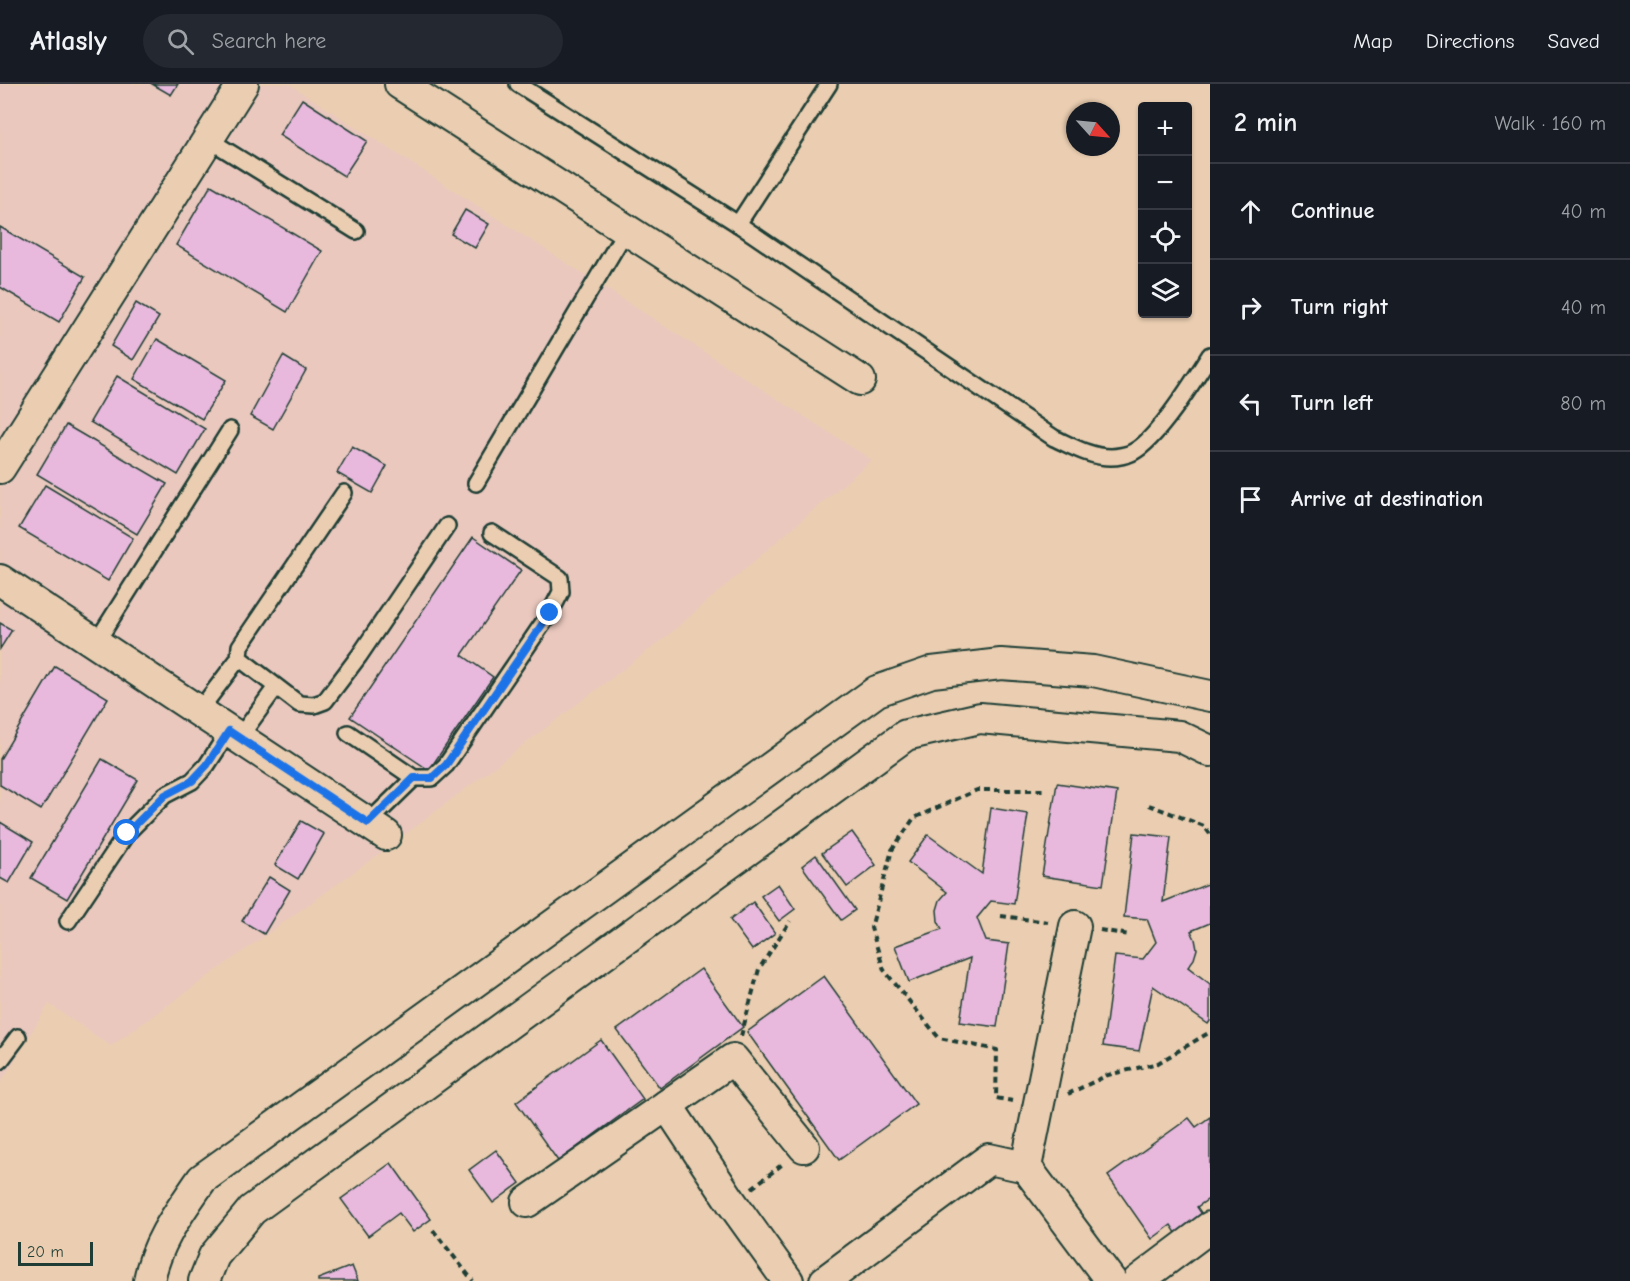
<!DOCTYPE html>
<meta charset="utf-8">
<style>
:root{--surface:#171b24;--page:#242831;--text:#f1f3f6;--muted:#9ea1a6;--line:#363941}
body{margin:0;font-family:"Comic Neue",sans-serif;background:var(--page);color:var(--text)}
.controls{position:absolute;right:18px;top:18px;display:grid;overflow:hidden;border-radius:6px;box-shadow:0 2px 4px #0004}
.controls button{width:54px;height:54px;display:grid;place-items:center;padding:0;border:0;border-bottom:2px solid var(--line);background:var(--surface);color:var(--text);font:30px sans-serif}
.compass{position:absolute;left:1066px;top:18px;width:54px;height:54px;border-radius:50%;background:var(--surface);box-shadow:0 2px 4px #0004;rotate:117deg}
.scale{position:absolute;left:18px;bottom:15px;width:75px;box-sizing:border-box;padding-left:6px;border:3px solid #1f3d34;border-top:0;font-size:16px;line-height:21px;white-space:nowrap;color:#1f3d34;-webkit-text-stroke:4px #ebceb1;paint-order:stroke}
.stop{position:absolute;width:18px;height:18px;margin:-14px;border:4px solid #1a73e8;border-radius:50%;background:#fff}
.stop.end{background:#1a73e8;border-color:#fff;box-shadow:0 2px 6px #0008}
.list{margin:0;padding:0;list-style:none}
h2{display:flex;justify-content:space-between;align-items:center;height:78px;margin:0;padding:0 24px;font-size:26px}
h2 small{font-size:20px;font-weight:400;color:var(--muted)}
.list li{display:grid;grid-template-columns:39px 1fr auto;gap:18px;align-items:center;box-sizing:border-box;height:96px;padding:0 24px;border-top:2px solid var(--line)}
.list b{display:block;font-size:22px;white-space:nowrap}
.list em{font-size:20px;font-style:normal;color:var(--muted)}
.icon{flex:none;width:33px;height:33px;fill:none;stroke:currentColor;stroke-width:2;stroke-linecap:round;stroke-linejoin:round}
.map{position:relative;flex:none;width:1210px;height:1197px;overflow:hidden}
header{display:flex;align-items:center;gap:36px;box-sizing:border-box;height:84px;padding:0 30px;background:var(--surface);border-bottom:2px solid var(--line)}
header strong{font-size:28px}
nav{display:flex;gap:33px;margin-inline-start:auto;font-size:21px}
.search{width:420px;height:54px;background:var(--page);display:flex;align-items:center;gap:15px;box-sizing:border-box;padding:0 21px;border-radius:33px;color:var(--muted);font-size:22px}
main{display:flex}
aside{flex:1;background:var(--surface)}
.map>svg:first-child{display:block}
</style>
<header>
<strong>Atlasly</strong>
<div class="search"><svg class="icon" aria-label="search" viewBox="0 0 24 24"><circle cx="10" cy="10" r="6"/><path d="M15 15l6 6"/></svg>Search here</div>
<nav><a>Map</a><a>Directions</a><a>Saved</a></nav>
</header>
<main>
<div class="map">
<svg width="1210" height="1197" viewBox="0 0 1210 1197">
<rect width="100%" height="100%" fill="#ebceb1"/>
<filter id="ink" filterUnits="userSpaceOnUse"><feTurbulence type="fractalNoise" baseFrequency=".0167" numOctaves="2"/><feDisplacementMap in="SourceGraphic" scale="12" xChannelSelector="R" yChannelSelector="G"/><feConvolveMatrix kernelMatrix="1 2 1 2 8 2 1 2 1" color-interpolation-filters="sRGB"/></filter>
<g filter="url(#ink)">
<path fill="#eac8be" d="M 0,0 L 289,0 L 872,376 L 665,554 L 382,768 L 111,962 L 49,920 L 0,1000 Z"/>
<g fill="#e8b9dc" stroke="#1f3d34" stroke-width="1.5">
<path d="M 152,0 L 178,0 L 171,11 Z"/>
<path d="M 302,15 L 367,57 L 344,92 L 279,51 Z"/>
<path d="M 211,101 L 322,167 L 287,228 L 176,161 Z"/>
<path d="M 465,126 L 489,140 L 475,164 L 451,150 Z"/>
<path d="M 0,143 L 85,193 L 59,238 L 0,203 Z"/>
<path d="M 136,219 L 159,233 L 133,276 L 111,262 Z"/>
<path d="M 157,255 L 226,296 L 202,335 L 134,295 Z"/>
<path d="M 283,272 L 306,286 L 273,345 L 250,332 Z"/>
<path d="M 117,292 L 205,345 L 178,391 L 90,338 Z"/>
<path d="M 66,341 L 167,400 L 137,450 L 37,390 Z"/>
<path d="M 352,363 L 387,382 L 372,409 L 337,389 Z"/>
<path d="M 45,401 L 133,454 L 108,497 L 19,444 Z"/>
<path d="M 473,453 L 521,486 L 462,571 L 493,593 L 429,686 L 350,633 Z"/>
<path d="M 0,539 L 12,546 L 0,565 Z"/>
<path d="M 55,582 L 108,614 L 41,726 L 0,701 L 0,675 Z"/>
<path d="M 102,675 L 138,696 L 67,815 L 31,794 Z"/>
<path d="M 1057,699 L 1117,708 L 1103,801 L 1042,792 Z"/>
<path d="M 991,724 L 1028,730 L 1014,820 L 991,817 L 977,834 L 986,857 L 1009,860 L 997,943 L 960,938 L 970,874 L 909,898 L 895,862 L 942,845 L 938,837 L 937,826 L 940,816 L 947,808 L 908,778 L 928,751 L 982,790 Z"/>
<path d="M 301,737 L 324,750 L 298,795 L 275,781 Z"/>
<path d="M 0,738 L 33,758 L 9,799 L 0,794 Z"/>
<path d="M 852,748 L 876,781 L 847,803 L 822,769 Z"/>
<path d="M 1134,749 L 1171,753 L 1163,818 L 1210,799 L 1210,839 L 1191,847 L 1195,855 L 1197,865 L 1194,875 L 1188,883 L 1210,900 L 1210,937 L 1208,940 L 1153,902 L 1139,967 L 1103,962 L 1115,872 L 1143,875 L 1156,858 L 1147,835 L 1124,833 Z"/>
<path d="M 816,771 L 855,826 L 841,836 L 802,782 Z"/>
<path d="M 269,793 L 290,806 L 264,850 L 242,837 Z"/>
<path d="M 778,800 L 795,825 L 779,837 L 761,812 Z"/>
<path d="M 753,818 L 775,849 L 752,866 L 730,836 Z"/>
<path d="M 701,885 L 743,943 L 660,1004 L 617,946 Z"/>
<path d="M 824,892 L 916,1020 L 839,1076 L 747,948 Z"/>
<path d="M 601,956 L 643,1015 L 558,1077 L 516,1018 Z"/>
<path d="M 1210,1033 L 1210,1114 L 1197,1123 L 1204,1133 L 1178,1152 L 1171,1141 L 1152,1155 L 1108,1092 L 1189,1034 L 1196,1043 Z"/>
<path d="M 496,1066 L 520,1099 L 493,1119 L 469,1086 Z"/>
<path d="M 391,1079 L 431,1135 L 413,1148 L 399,1129 L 368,1152 L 341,1115 Z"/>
<path d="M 352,1182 L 358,1197 L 318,1197 L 318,1195 Z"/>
</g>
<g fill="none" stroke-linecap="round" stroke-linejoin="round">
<defs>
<g id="lane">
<path d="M 518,0 L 738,140 L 1054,354 C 1072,362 1090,373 1111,373 C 1117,373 1128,371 1133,368 C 1157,356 1195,295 1210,271"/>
<path d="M 208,55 L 356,147"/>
<path d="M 738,140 L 829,0"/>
<path d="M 476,399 L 626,146"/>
<path d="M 344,409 L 240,562 L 239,574 L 299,620 L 314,621 L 325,617 L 359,572 L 447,442"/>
<path d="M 96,559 L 230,346"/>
<path d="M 199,627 L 239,574"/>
<path d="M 348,649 L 414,694 L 432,694 L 446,681 L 550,529 L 561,508 L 560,494 L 492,449"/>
<path d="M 239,654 L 276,603"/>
<path d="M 368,739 L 414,694"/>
<path d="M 68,837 L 127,749 L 165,711 L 192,697 L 207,681 L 229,647"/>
<path d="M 0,977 L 18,953"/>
</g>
<g id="street">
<path d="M 400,0 L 860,296"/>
<path d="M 0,384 L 243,0"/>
<path d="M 0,496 L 386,751"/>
<path d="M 667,1021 L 733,975 L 804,1063"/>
<path d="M 1026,1083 L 1075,842"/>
<path d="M 527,1118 L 667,1021 L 732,1119 L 788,1197"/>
<path d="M 149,1197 C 156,1158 180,1127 202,1095 L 877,607 L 932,588 L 1001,580 L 1093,587 L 1210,612"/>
<path d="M 204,1197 L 214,1172 L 252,1126 L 906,651 L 980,634 L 1179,652 L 1210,667"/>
<path d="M 825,1197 L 989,1075 L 1026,1083 L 1111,1197"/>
<path d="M 1138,1197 L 1210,1143"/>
</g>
</defs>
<use href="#lane" stroke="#1f3d34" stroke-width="20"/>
<use href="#street" stroke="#1f3d34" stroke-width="34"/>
<g stroke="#1f3d34" stroke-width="4" stroke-dasharray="6 4.5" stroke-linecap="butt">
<path d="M 1149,721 L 1204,742 L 1210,750"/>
<path d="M 1001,832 L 1048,838"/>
<path d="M 1100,846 L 1129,851"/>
<path d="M 741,952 L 759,885 L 790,837"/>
<path d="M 1068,1010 L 1108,991 L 1158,979 L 1210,948"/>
<path d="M 1013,1017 L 996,1014 L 997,966 L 939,954 L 884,886 L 871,844 L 892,766 L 914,734 L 977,706 L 1045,706"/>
<path d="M 752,1104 L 784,1079"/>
<path d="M 433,1146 L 473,1197"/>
</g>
<use href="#lane" stroke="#ebceb1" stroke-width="15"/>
<use href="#street" stroke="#ebceb1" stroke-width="30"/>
</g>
</g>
<g fill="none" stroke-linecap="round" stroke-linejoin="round" filter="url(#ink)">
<path stroke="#1a73e8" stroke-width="8" d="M 127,749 L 165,711 L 192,697 L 207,681 L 229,647 L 368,739 L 414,694 L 432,694 L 446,681 L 550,529"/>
</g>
</svg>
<div class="controls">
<button>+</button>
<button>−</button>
<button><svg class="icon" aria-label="locate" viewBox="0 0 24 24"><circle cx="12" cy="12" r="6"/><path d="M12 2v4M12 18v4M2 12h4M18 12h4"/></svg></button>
<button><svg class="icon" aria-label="layers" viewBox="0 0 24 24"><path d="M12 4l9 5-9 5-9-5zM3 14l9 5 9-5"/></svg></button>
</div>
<svg class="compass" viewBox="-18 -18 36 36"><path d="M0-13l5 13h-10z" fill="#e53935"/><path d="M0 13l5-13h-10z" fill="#9ea1a6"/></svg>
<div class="scale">20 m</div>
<div class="stop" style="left:127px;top:749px"></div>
<div class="stop end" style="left:550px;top:529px"></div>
</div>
<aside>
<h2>2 min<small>Walk · 160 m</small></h2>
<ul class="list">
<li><svg class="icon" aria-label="ahead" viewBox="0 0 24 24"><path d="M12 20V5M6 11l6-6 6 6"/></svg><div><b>Continue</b></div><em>40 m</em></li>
<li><svg class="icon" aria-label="right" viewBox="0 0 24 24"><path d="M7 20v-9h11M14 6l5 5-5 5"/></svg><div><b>Turn right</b></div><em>40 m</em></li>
<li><svg class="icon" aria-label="left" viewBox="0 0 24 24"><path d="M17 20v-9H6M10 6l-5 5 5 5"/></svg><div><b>Turn left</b></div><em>80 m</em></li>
<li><svg class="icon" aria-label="arrive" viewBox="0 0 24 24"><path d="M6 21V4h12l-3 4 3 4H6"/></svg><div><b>Arrive at destination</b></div></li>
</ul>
</aside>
</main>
